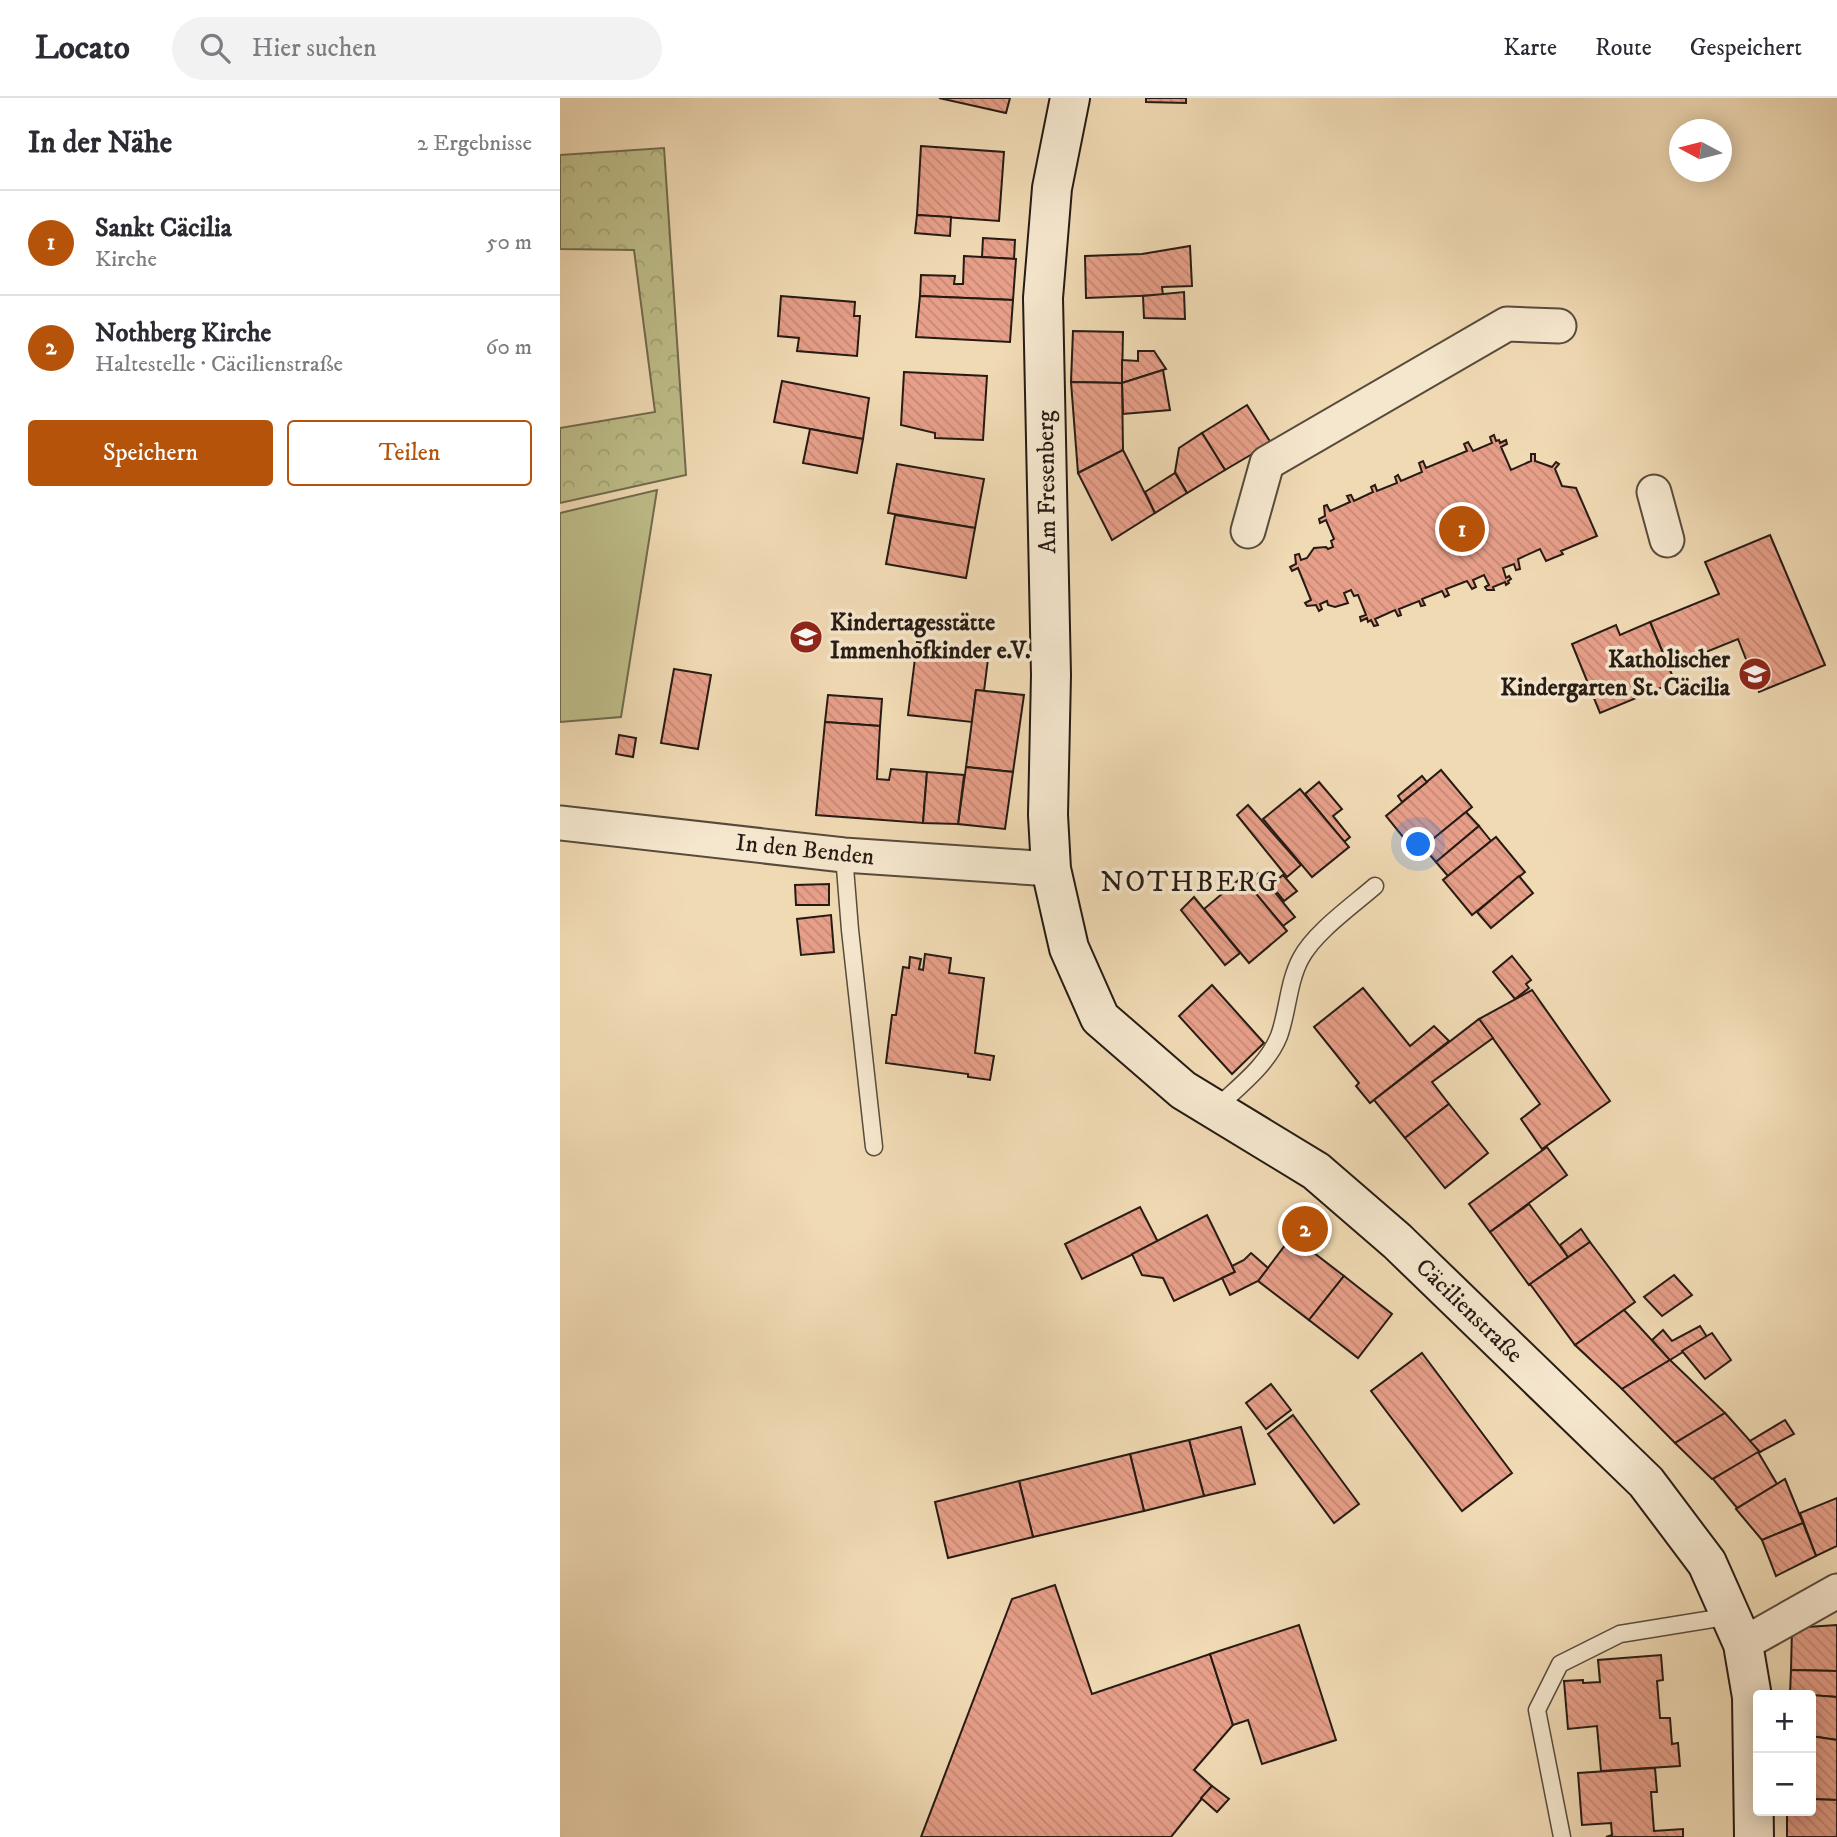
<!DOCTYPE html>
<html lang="de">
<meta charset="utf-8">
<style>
:root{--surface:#fff;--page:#f2f2f3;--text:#2b2b33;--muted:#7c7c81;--line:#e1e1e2;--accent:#b45309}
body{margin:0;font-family:"IM FELL DW Pica",serif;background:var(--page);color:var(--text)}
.controls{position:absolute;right:21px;bottom:21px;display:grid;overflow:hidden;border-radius:7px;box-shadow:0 4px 18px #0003}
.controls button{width:63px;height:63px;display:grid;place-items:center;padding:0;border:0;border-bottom:2px solid var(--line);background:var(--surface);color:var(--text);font:35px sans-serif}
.compass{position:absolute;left:1109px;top:21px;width:63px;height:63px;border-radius:50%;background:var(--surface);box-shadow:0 4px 18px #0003;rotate:277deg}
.you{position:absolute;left:859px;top:747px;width:24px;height:24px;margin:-18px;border:5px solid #fff;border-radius:50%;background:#1a73e8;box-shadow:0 0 0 10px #1a73e833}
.badge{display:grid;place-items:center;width:46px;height:46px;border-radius:50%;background:var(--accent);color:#fff;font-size:23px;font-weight:700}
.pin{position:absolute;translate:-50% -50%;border:4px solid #fff;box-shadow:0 2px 7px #0006}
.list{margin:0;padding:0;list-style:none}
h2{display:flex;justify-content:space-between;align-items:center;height:91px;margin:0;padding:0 28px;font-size:30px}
h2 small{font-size:23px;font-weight:400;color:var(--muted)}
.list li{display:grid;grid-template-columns:46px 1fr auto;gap:21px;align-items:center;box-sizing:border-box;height:105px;padding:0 28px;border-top:2px solid var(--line)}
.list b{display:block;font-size:26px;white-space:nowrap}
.list p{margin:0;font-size:23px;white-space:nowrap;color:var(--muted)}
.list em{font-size:23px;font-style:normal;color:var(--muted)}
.actions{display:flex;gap:14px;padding:21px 28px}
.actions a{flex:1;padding:16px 0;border:2px solid var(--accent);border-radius:7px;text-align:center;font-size:24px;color:var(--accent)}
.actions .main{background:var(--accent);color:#fff}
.icon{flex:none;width:38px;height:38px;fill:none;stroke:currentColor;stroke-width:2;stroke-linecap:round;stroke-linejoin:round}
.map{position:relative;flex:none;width:1277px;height:1739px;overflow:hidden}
header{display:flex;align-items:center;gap:42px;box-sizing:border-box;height:98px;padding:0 35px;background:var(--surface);border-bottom:2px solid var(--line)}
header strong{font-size:33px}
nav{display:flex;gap:38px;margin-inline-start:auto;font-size:24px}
.search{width:490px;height:63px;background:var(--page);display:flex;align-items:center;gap:18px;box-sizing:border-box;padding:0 24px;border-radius:38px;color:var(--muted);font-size:26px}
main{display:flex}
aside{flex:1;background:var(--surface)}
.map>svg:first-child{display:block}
</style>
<header>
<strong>Locato</strong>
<div class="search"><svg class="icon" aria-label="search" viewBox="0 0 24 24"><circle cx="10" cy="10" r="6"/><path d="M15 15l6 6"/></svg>Hier suchen</div>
<nav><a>Karte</a><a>Route</a><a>Gespeichert</a></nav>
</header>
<main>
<aside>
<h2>In der Nähe<small>2 Ergebnisse</small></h2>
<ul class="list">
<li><span class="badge">1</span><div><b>Sankt Cäcilia</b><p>Kirche</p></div><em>50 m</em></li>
<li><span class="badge">2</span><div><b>Nothberg Kirche</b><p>Haltestelle · Cäcilienstraße</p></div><em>60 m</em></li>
</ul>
<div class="actions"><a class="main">Speichern</a><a>Teilen</a></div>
</aside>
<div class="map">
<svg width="1277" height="1739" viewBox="0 0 1277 1739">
<defs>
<pattern id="forest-crowns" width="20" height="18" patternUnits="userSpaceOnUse" patternTransform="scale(1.75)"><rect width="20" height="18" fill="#bebe8a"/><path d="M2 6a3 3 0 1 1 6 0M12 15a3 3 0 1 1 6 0" fill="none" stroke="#a3a376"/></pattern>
<pattern id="building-back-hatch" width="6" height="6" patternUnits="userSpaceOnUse" patternTransform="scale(1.75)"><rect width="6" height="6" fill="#e79f89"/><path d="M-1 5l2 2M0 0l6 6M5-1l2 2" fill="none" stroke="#c68875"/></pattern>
</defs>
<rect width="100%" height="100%" fill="#f0dab4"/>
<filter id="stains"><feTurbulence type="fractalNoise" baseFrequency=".00286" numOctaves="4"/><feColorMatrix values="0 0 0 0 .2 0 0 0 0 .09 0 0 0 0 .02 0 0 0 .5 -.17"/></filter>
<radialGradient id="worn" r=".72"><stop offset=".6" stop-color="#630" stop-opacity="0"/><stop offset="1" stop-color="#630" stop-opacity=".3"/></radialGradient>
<path fill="#bebe8a" stroke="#726c4f" stroke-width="2" d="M 97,392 L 61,619 L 0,624 L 0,415 Z"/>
<path fill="url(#forest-crowns)" stroke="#726c4f" stroke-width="2" d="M 104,50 L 126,377 L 0,405 L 0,330 L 95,314 L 74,152 L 0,151 L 0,57 Z"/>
<g fill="url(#building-back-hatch)" stroke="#261b14" stroke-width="2">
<path d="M 379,0 L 450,0 L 446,15 Z"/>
<path d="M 586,0 L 626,0 L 626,5 L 586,4 Z"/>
<path d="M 361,48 L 444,54 L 439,123 L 357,117 Z"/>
<path d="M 357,117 L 391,119 L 390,138 L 355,135 Z"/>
<path d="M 423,140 L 455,142 L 454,161 L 422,159 Z"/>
<path d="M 630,148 L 632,188 L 602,189 L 603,197 L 526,200 L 525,158 L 582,156 Z"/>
<path d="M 404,158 L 456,161 L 453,202 L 360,198 L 361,177 L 395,178 L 394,186 L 403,186 Z"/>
<path d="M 624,194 L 625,221 L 584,220 L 583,198 Z"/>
<path d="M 221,198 L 295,204 L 294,218 L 300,218 L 297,258 L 237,253 L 239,240 L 218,238 Z"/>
<path d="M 360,198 L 453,202 L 450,244 L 356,239 Z"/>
<path d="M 513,233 L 563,234 L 562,285 L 511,284 Z"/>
<path d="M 578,253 L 594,253 L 606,271 L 562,285 L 562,262 L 578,263 Z"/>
<path d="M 603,272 L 610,312 L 563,316 L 562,285 Z"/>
<path d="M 344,274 L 427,278 L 423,342 L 375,340 L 375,335 L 341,327 Z"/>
<path d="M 222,283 L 309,300 L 303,341 L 214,324 Z"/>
<path d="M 511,284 L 562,285 L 563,352 L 518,375 Z"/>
<path d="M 687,307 L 711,345 L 665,372 L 642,335 Z"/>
<path d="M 250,331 L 303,341 L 297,375 L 243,365 Z"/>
<path d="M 642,335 L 665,372 L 627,395 L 615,374 L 619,350 Z"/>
<path d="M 934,337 L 936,343 L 939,342 L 940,345 L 946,342 L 947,346 L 941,349 L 951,372 L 971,363 L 971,356 L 975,356 L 975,363 L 992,369 L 996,364 L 999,366 L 995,371 L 1002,388 L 1016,390 L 1037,438 L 1001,453 L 1003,456 L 986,463 L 980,451 L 958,461 L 960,471 L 956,472 L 954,466 L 943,470 L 946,480 L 949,478 L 951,481 L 948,483 L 949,485 L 946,487 L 945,484 L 933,489 L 934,492 L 927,492 L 925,489 L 929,487 L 924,477 L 913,482 L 916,489 L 912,491 L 907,483 L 886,491 L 889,497 L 885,499 L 882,493 L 862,501 L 865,507 L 861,508 L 859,503 L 839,511 L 841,517 L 838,518 L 835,512 L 815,521 L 818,527 L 814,528 L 811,522 L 808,524 L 807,520 L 801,523 L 800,519 L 806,517 L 798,497 L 794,498 L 791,492 L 784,495 L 788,505 L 775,509 L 768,507 L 767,503 L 760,506 L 762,511 L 759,513 L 756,507 L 747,508 L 745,505 L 751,502 L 738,470 L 732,473 L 730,469 L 736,466 L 735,457 L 739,456 L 741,462 L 747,460 L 754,450 L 766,449 L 768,451 L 773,449 L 771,443 L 774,441 L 766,422 L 760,425 L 759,421 L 765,418 L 764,408 L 767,407 L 770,413 L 790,404 L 787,398 L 791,397 L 794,403 L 813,394 L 811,389 L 815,387 L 817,393 L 837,385 L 835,379 L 838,377 L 841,383 L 862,374 L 859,365 L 863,363 L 866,370 L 907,353 L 904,346 L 908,344 L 913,353 L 932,345 L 930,339 Z"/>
<path d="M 563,352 L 595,415 L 552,442 L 518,375 Z"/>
<path d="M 337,366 L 424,381 L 415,430 L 328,415 Z"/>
<path d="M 615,375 L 627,395 L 595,415 L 585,394 Z"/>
<path d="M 335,417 L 415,430 L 406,480 L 326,466 Z"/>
<path d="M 1210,437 L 1265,567 L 1199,594 L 1178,541 L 1109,569 L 1090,524 L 1159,496 L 1145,464 Z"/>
<path d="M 1090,524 L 1115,584 L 1040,615 L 1012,546 L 1056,527 L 1060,537 Z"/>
<path d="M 357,544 L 429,553 L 424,593 L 416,592 L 412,624 L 348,617 Z"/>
<path d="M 114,571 L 151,577 L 138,651 L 101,645 Z"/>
<path d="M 416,592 L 464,597 L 453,674 L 406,669 Z"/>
<path d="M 268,597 L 322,601 L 320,628 L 265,624 Z"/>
<path d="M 265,624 L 320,628 L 317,681 L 329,682 L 331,671 L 367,674 L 363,725 L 256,717 Z"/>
<path d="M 59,637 L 76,640 L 73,659 L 56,656 Z"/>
<path d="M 406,669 L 453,674 L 445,731 L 398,726 Z"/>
<path d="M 881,672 L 912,709 L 856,755 L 826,718 Z"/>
<path d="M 367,674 L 404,677 L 398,726 L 363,725 Z"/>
<path d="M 862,678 L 867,684 L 842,704 L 838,698 Z"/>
<path d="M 759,684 L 782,711 L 773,718 L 790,739 L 784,744 L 745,696 Z"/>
<path d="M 740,691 L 789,749 L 752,779 L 703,721 Z"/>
<path d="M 688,707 L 741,767 L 727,779 L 677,717 Z"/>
<path d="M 906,714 L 919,728 L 876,764 L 863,749 Z"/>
<path d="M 919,728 L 931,743 L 888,778 L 876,764 Z"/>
<path d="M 936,739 L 965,774 L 912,817 L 883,782 Z"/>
<path d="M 699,775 L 735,819 L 723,828 L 687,785 Z"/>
<path d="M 723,777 L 737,793 L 724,803 L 711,787 Z"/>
<path d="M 959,778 L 973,795 L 931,830 L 917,814 Z"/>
<path d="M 682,779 L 727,833 L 689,865 L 644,811 Z"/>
<path d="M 269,786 L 269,807 L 236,807 L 235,787 Z"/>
<path d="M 634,799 L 680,855 L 665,867 L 621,812 Z"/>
<path d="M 271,817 L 274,854 L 241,857 L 237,821 Z"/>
<path d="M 365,856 L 391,860 L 389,875 L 424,880 L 415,955 L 434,958 L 430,982 L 408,979 L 408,976 L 326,965 L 332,917 L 336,917 L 343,869 L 349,870 L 350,859 L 361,861 L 359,871 L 363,872 Z"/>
<path d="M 952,858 L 971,882 L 966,886 L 969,890 L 955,901 L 933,874 Z"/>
<path d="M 652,887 L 704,945 L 672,976 L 619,918 Z"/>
<path d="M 803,890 L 850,948 L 874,928 L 889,943 L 810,1005 L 796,988 L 799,985 L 754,929 Z"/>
<path d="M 972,892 L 1050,1003 L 982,1051 L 961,1021 L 980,1006 L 919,921 Z"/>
<path d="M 919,921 L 933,940 L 872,984 L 889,1006 L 845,1040 L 814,1002 Z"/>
<path d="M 889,1006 L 928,1055 L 885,1090 L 845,1040 Z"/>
<path d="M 987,1049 L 1007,1077 L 930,1134 L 909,1106 Z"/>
<path d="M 969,1106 L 1008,1159 L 969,1187 L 930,1134 Z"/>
<path d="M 580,1109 L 598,1144 L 522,1181 L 505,1146 Z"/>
<path d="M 647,1117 L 675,1174 L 614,1203 L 603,1180 L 582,1177 L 572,1156 Z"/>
<path d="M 1021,1131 L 1030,1144 L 1008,1159 L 1000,1147 Z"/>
<path d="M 732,1138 L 784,1178 L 749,1222 L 698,1183 Z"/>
<path d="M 1030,1144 L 1075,1204 L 1015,1247 L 970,1186 Z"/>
<path d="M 691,1155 L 708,1170 L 698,1183 L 670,1197 L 662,1180 L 675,1174 L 672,1168 L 684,1162 Z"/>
<path d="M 1114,1177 L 1132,1197 L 1102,1218 L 1084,1199 Z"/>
<path d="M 784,1178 L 832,1216 L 798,1260 L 749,1222 Z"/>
<path d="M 1064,1212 L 1110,1262 L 1062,1291 L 1015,1247 Z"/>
<path d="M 1140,1228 L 1147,1239 L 1110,1262 L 1092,1242 L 1103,1232 L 1112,1243 Z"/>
<path d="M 1152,1235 L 1171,1262 L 1145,1281 L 1122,1253 Z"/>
<path d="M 862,1255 L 952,1375 L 902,1413 L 811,1293 Z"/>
<path d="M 1110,1262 L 1165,1315 L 1115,1345 L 1062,1291 Z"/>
<path d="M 711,1286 L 731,1312 L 706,1331 L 686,1305 Z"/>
<path d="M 1165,1315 L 1200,1354 L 1152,1381 L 1115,1345 Z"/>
<path d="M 733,1317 L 799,1406 L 774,1425 L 708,1336 Z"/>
<path d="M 1225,1322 L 1234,1336 L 1200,1354 L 1190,1343 Z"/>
<path d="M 681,1329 L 695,1386 L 644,1398 L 629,1342 Z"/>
<path d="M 629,1342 L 644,1398 L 584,1413 L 570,1356 Z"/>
<path d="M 1198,1354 L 1217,1386 L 1177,1410 L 1153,1381 Z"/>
<path d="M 570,1356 L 584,1413 L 473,1439 L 459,1383 Z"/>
<path d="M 1225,1381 L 1243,1425 L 1202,1442 L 1176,1411 Z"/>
<path d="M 459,1383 L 473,1439 L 388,1460 L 375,1404 Z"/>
<path d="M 1277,1400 L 1277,1448 L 1256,1458 L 1240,1415 Z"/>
<path d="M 1243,1425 L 1256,1458 L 1216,1478 L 1202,1442 Z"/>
<path d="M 495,1487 L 532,1596 L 650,1556 L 673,1627 L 634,1672 L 652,1688 L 611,1739 L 361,1739 L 452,1501 Z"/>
<path d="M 739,1527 L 776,1642 L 702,1666 L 688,1622 L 673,1627 L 650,1556 Z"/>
<path d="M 1277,1527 L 1277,1573 L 1231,1572 L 1232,1530 Z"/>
<path d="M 1101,1557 L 1103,1582 L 1097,1583 L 1100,1620 L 1110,1620 L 1112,1646 L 1118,1645 L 1120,1668 L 1041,1673 L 1037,1628 L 1008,1631 L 1004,1583 L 1023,1582 L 1023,1585 L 1040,1584 L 1038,1562 Z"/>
<path d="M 1231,1572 L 1277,1573 L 1277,1599 L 1230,1596 Z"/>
<path d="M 1251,1597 L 1277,1599 L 1277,1642 L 1251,1638 Z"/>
<path d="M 1251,1638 L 1277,1642 L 1277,1702 L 1251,1701 Z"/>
<path d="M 1095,1670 L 1097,1694 L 1091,1694 L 1094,1733 L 1123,1731 L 1123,1739 L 1046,1739 L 1052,1737 L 1051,1725 L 1022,1727 L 1018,1675 Z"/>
<path d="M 652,1688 L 669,1701 L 657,1714 L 641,1700 Z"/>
<path d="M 1251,1701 L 1277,1702 L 1277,1739 L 1227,1739 L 1227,1713 L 1251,1713 Z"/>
</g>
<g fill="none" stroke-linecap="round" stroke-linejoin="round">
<defs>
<g id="lane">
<path d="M 284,757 L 290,832 L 314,1049"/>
<path d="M 655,1011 C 677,990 707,968 719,938 C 728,913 728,884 741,860 C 755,834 792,808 815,788"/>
<path d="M 1002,1739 L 977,1612 L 1000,1566 L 1060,1536 L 1171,1518"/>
</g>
<g id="street">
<path d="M 1094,394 L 1107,442"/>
<path d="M 688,433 L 707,365 L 947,226 L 999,228"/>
<path d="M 0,725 L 284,757 L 491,771"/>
<path d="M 1183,1546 L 1277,1493"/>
</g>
<path id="secondary" d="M 510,0 L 492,90 L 483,200 L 491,577 L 488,717 L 491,771 L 509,850 L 540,920 L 623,992 L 756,1073 L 837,1143 L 1086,1384 L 1147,1465 L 1183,1546 L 1192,1599 L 1194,1739"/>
</defs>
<use href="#lane" stroke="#584b3c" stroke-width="19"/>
<use href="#street" stroke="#584b3c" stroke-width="37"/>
<use href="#secondary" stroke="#261b14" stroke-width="42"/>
<use href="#lane" stroke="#f5e7ce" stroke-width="16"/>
<use href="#street" stroke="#f5e7ce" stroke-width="33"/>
<use href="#secondary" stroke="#f5e7ce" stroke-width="38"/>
</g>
<defs>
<symbol id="school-disc" viewBox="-11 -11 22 22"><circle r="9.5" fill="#8f2418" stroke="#f5e7ce"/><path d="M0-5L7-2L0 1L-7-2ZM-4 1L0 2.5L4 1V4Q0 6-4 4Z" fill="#fff"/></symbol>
</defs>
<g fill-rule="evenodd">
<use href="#school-disc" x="227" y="520" width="38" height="38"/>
<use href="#school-disc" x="1176" y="557" width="38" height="38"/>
</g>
<g text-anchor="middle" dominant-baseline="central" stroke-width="7" stroke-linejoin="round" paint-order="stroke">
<g font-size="24" fill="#261b14" stroke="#f5e7ce">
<text transform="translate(487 384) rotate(-91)">Am Fresenberg</text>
<text transform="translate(245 752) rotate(6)">In den Benden</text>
<text transform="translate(909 1213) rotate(44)">Cäcilienstraße</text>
</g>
<g font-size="24" font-weight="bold" fill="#261b14" stroke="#f5e7ce" text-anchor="start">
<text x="270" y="525">Kindertagesstätte<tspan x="270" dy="28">Immenhofkinder e.V.</tspan></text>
<text x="1170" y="562" text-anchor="end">Katholischer<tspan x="1170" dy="28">Kindergarten St. Cäcilia</tspan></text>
</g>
<g font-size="28" letter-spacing="2" fill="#261b14" stroke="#f5e7ce">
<text x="630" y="784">NOTHBERG</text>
</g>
</g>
<rect width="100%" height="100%" filter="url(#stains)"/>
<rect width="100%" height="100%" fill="url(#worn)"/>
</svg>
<div class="controls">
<button>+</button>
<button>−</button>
</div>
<svg class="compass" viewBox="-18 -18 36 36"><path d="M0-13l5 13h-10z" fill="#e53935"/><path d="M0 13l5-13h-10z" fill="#7c7c81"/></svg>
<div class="you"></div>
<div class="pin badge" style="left:902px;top:431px">1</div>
<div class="pin badge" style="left:745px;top:1131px">2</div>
</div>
</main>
